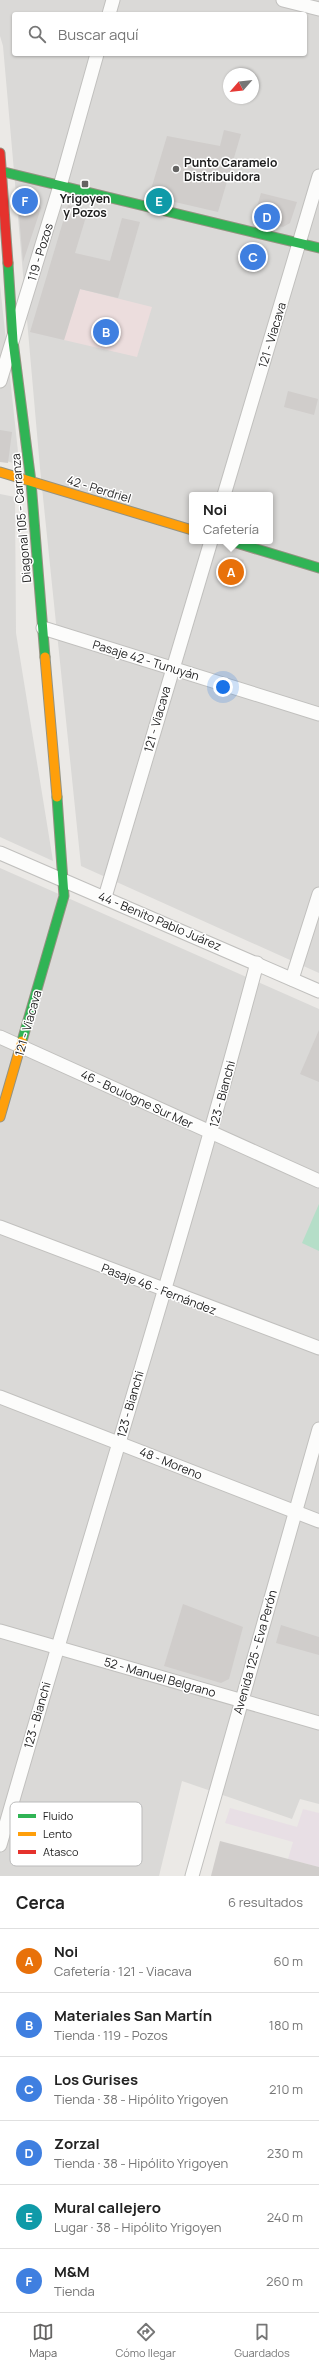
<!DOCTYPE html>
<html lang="es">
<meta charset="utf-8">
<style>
:root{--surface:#fff;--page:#f6f6f6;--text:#222;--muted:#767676;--line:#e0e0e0;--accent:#656463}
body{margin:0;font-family:Manrope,sans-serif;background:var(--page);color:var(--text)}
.compass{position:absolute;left:223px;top:68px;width:36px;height:36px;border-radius:50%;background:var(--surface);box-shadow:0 1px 3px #0004;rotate:242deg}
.you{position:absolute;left:223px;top:687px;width:14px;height:14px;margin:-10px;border:3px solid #fff;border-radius:50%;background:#1a73e8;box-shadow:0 0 0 6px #1a73e833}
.badge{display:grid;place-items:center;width:26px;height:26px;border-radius:50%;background:var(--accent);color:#fff;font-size:13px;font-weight:700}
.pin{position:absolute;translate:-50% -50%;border:2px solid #fff;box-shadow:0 1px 4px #0006}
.popup{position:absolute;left:189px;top:492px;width:84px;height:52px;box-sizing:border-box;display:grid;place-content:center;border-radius:4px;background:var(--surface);filter:drop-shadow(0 1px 3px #0005);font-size:13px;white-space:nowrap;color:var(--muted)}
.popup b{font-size:15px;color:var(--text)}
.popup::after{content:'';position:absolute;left:50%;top:100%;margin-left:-8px;border:8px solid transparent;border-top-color:var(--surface)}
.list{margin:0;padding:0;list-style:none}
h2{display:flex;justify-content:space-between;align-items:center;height:52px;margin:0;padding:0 16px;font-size:17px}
h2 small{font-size:13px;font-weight:400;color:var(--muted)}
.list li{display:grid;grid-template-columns:26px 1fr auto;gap:12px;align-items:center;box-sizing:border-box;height:64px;padding:0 16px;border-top:1px solid var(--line)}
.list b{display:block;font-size:15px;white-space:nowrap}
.list p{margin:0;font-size:13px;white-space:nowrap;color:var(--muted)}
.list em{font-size:13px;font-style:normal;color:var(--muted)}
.icon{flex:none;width:22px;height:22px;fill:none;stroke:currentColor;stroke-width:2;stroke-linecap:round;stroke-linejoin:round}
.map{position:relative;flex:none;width:319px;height:1876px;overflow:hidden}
.search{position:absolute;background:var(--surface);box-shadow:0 1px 3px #0004;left:12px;right:12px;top:12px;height:44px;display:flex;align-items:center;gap:10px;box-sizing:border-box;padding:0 14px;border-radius:4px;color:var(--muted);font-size:15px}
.sheet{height:436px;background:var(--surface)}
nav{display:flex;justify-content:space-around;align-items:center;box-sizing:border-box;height:56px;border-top:1px solid var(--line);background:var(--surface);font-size:11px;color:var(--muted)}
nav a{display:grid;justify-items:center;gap:2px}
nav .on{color:var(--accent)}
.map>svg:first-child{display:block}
</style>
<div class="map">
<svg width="319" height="1876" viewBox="0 0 319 1876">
<rect width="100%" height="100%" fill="#ebe9e6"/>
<g fill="#dad9d7" fill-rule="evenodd">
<path d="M 0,0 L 319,0 L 319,973 L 81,866 L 40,468 L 3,46 L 0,36 ZM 14,14 L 305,14 L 305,54 L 14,54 ZM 229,74 L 253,74 L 253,98 L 229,98 ZM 192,495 L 270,495 L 270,541 L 192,541 Z"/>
<path d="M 0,285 L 19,461 L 13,463 L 0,459 Z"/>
<path d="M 0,494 L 15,497 L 16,633 L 53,861 L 0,837 Z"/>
<path d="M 0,868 L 319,1009 L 319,1804 L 300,1799 L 292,1819 L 182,1781 L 159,1876 L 0,1876 Z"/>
</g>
<path fill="#ecdddd" d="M 80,289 L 152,307 L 137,357 L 64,340 Z"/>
<path fill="#e8dfe5" d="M 230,1808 L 297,1827 L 303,1809 L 319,1813 L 319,1867 L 288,1859 L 293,1842 L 225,1823 Z"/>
<path fill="#b5dec8" d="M 319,1204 L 319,1251 L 302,1243 Z"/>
<g fill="#d0cdcb">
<path d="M 224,130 L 241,134 L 218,212 L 149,196 L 167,136 L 220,146 Z"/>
<path d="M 261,193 L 297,202 L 290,223 L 283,227 L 253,220 Z"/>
<path d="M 25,195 L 37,198 L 41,208 L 23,262 L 18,203 Z"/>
<path d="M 68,205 L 88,210 L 75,253 L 110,261 L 122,218 L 140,222 L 118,298 L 80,289 L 64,340 L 30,332 Z"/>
<path d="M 248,247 L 262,251 L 257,268 L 243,264 Z"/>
<path d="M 288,391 L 318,399 L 314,415 L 284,407 Z"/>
<path d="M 0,430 L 12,432 L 8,463 L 0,462 Z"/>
<path d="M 233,557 L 244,560 L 236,585 L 219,580 L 224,563 Z"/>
<path d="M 319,1030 L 319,1082 L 300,1074 Z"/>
<path d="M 183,1604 L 243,1627 L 229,1679 L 221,1683 L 164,1666 Z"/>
<path d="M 281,1625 L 319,1637 L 319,1655 L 276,1643 Z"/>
<path d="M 220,1841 L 319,1867 L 319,1876 L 211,1876 Z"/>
</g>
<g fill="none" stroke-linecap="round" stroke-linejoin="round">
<defs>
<g id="street">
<path d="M 283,0 L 319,9"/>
<path d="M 109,14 L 113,0"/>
<path d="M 0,381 L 60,186 L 97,54"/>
<path d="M 224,495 L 319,176"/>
<path d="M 43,628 L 319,714"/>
<path d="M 0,853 L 319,991"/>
<path d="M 105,897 L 211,541"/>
<path d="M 292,979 L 319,894"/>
<path d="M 0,1037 L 319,1181"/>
<path d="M 0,1227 L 319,1348"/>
<path d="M 0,1397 L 319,1521"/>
<path d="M 0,1631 L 319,1723"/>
<path d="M 0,1845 C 84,1551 178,1259 257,963"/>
<path d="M 192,1876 L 319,1429"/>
</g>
<g id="fast">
<path d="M 0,171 L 319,248"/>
<path d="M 8,263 L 13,341 L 31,482 L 45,657"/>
<path d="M 230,541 L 319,568"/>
<path d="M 22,1041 L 64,896 L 57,797"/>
</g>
<g id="slow">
<path d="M 0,472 L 192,530"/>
<path d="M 45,657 L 57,797"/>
<path d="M 0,1117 L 22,1041"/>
</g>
<path id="jam" d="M 0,153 L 8,263"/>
</defs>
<use href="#street" stroke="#c1c0be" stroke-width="15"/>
<use href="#fast" stroke="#949280" stroke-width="11"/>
<use href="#slow" stroke="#949280" stroke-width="11"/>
<use href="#jam" stroke="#949280" stroke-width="11"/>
<use href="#street" stroke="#fcfcfb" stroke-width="13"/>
<use href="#fast" stroke="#30b455" stroke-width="9"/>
<use href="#slow" stroke="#ff9f0a" stroke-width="9"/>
<use href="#jam" stroke="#e5322d" stroke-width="9"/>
</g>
<g fill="#656463" stroke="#fff" stroke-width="1.5">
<circle cx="176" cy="169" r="4"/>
<rect x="81" y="180" width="8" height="8" rx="2"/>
</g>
<g text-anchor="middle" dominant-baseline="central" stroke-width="3" stroke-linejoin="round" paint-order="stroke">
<g font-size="12" font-weight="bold" fill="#1d1d1d" stroke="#fff" text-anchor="start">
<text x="184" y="162">Punto Caramelo<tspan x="184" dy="14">Distribuidora</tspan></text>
<text x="85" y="198" text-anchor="middle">Yrigoyen<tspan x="85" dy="14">y Pozos</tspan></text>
</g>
<g font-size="12" fill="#1d1d1d" stroke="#fff">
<text transform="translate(40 252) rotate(-73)">119 - Pozos</text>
<text transform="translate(272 335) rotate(-73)">121 - Viacava</text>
<text transform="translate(99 489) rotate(17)">42 - Perdriel</text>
<text transform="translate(21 518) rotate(-95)">Diagonal 105 - Carranza</text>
<text transform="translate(146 660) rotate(17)">Pasaje 42 - Tunuyán</text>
<text transform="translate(157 719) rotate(-74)">121 - Viacava</text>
<text transform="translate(160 921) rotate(23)">44 - Benito Pablo Juárez</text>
<text transform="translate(28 1023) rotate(-74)">121 - Viacava</text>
<text transform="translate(222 1094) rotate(-75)">123 - Bianchi</text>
<text transform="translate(137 1099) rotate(25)">46 - Boulogne Sur Mer</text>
<text transform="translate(159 1289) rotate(21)">Pasaje 46 - Fernández</text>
<text transform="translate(130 1404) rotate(-74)">123 - Bianchi</text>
<text transform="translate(171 1463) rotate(22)">48 - Moreno</text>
<text transform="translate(255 1652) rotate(-74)">Avenida 125 - Eva Perón</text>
<text transform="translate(160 1677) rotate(16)">52 - Manuel Belgrano</text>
<text transform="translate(37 1715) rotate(-74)">123 - Bianchi</text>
</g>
</g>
<rect x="10" y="1802" width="132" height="64" rx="6" fill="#fff" stroke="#bbb" stroke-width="1"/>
<rect x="18" y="1814" width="18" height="4" fill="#30b455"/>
<rect x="18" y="1832" width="18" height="4" fill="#ff9f0a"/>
<rect x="18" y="1850" width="18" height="4" fill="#e5322d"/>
<g font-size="11" fill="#1d1d1d">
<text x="43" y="1820">Fluido</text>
<text x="43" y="1838">Lento</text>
<text x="43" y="1856">Atasco</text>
</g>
</svg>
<svg class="compass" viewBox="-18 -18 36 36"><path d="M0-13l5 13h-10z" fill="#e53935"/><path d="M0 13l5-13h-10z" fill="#767676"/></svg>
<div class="you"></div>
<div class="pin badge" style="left:231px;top:572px;background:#e8710a">A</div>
<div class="popup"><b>Noi</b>Cafetería</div>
<div class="pin badge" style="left:106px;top:332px;background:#3f7fe0">B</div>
<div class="pin badge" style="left:253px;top:257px;background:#3f7fe0">C</div>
<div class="pin badge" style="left:267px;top:217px;background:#3f7fe0">D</div>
<div class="pin badge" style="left:159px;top:201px;background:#0f9aa8">E</div>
<div class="pin badge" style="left:25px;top:201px;background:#3f7fe0">F</div>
<div class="search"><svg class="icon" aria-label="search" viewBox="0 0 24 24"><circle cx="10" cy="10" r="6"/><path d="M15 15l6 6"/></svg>Buscar aquí</div>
</div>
<section class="sheet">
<h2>Cerca<small>6 resultados</small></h2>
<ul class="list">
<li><span class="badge" style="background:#e8710a">A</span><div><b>Noi</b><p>Cafetería · 121 - Viacava</p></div><em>60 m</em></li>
<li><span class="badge" style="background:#3f7fe0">B</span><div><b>Materiales San Martín</b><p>Tienda · 119 - Pozos</p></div><em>180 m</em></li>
<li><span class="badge" style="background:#3f7fe0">C</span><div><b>Los Gurises</b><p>Tienda · 38 - Hipólito Yrigoyen</p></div><em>210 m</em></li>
<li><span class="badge" style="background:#3f7fe0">D</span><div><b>Zorzal</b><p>Tienda · 38 - Hipólito Yrigoyen</p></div><em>230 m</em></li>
<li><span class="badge" style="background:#0f9aa8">E</span><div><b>Mural callejero</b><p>Lugar · 38 - Hipólito Yrigoyen</p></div><em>240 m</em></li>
<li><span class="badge" style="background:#3f7fe0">F</span><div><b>M&amp;M</b><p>Tienda</p></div><em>260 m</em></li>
</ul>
</section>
<nav>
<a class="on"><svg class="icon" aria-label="map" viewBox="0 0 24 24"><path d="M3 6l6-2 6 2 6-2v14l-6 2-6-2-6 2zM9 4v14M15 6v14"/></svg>Mapa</a>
<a><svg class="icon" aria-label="directions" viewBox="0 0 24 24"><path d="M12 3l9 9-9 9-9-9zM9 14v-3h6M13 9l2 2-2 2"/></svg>Cómo llegar</a>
<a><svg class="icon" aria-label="saved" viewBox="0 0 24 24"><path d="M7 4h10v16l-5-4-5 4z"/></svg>Guardados</a>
</nav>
